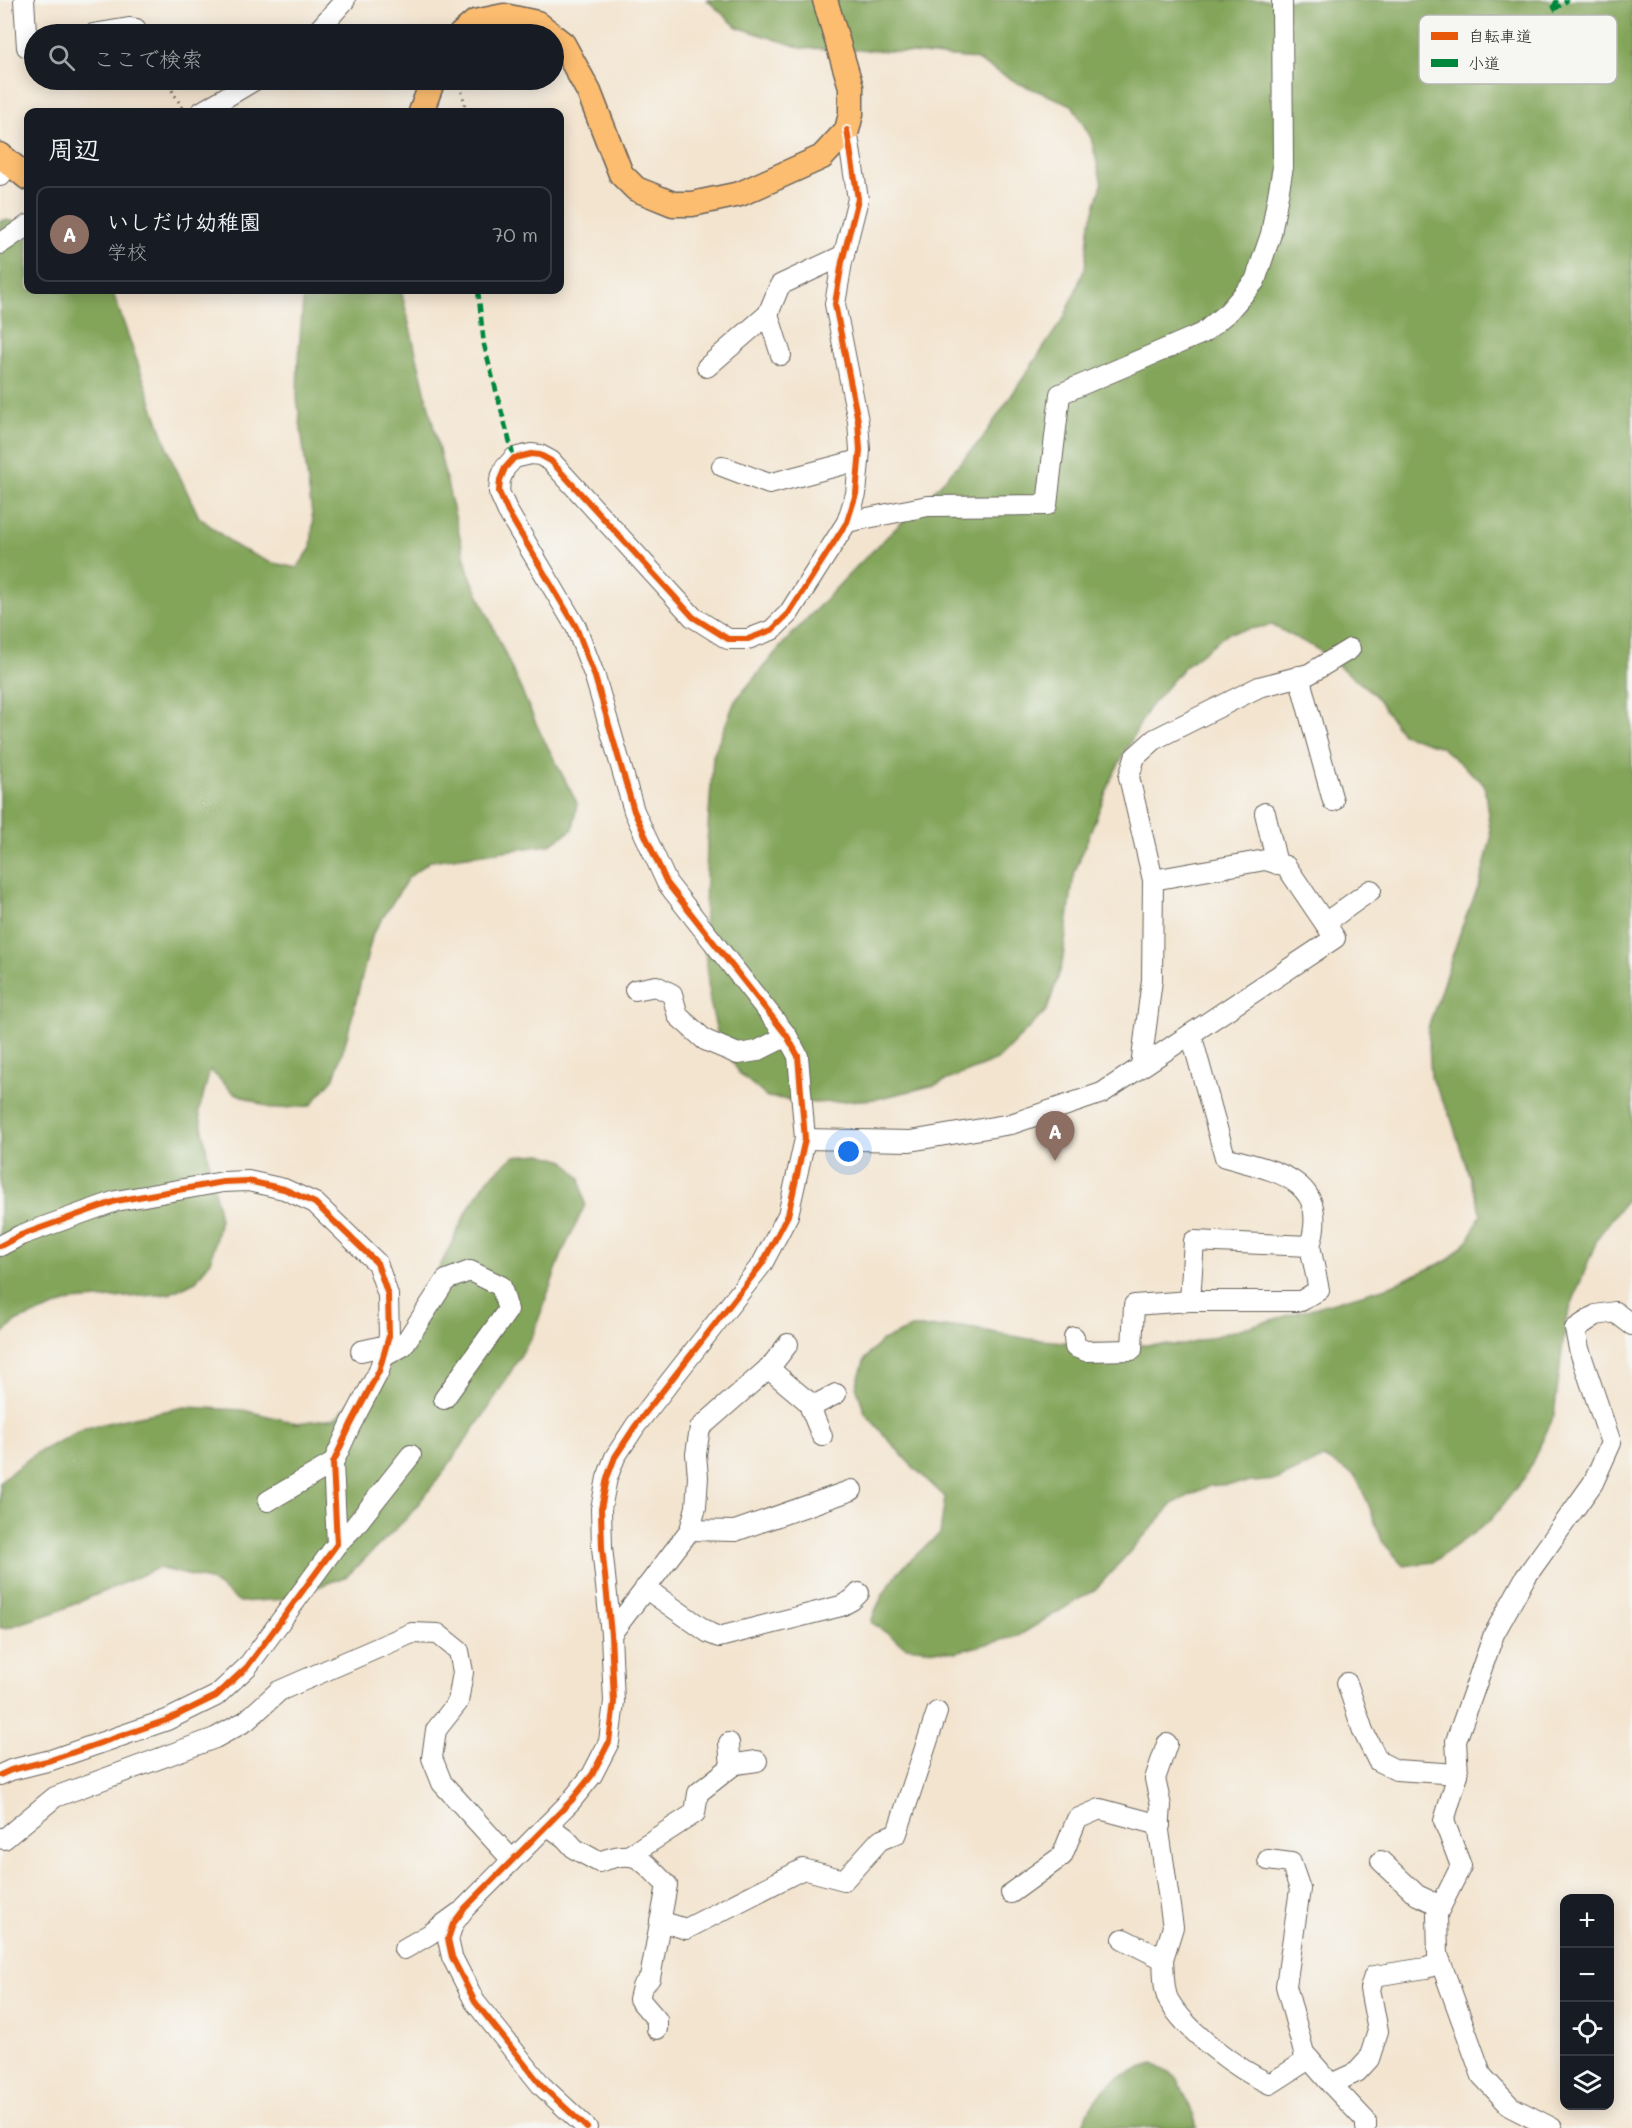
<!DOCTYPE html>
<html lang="ja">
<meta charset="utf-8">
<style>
:root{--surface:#171b24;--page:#242831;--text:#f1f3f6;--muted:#9ea1a6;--line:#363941;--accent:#d690ce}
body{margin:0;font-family:Mali,"Klee One",sans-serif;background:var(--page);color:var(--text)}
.controls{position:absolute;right:18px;bottom:18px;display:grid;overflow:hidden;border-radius:12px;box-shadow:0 3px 15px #0003}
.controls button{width:54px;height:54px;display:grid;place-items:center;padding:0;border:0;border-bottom:2px solid var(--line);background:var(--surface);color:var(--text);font:30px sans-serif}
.you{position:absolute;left:849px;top:1152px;width:21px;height:21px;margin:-15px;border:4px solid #fff;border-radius:50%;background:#1a73e8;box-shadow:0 0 0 9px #1a73e833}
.badge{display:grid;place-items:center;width:39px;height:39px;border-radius:50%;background:var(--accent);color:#fff;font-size:20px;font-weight:700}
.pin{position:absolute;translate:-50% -50px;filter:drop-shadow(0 2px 3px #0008)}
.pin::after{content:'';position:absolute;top:32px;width:21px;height:18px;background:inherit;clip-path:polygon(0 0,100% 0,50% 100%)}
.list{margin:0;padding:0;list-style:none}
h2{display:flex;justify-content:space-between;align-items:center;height:78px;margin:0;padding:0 24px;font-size:26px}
h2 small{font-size:20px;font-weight:400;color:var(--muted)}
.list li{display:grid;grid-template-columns:39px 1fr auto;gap:18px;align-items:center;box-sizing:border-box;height:96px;margin:0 12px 12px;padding:0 12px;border:2px solid var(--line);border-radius:12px}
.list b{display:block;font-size:22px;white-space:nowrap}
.list p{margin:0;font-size:20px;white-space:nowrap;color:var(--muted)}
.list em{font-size:20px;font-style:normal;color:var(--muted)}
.icon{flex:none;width:33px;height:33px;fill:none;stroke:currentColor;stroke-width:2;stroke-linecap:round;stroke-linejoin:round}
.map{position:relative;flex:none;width:1632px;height:2128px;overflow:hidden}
.search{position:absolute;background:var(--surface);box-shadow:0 3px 15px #0003;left:24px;top:24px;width:540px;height:66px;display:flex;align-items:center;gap:15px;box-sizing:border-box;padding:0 21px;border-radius:33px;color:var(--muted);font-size:22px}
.panel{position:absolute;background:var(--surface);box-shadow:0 3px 15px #0003;left:24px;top:108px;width:540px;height:186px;border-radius:12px}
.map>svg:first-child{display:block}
</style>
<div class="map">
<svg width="1632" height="2128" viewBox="0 0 1632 2128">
<rect width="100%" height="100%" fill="#f6f6f2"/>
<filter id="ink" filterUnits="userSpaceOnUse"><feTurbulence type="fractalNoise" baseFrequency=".0167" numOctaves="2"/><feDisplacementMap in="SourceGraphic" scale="12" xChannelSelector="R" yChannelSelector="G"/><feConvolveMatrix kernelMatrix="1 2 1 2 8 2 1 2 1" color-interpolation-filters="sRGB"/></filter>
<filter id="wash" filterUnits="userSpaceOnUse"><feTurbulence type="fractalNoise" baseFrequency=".008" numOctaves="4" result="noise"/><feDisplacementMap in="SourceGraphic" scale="24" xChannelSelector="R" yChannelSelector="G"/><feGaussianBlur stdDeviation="1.35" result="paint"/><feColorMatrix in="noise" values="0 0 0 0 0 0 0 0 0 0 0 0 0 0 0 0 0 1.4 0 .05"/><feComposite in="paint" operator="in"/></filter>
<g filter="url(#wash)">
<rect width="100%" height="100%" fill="#f3e4cf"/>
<g fill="#83a55a" stroke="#50603b" stroke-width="1.5">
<path d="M 707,0 L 1632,0 L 1632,1192 L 1598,1237 L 1566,1319 L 1554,1416 L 1525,1477 L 1489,1522 L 1433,1562 L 1404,1566 L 1382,1541 L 1368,1503 L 1355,1475 L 1324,1458 L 1276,1480 L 1209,1486 L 1174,1503 L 1096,1589 L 1018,1636 L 956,1652 L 906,1647 L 871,1622 C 885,1580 907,1562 940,1534 L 945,1497 L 909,1463 L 865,1413 L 856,1386 L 865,1359 L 881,1341 L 911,1328 L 964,1327 L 1029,1339 L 1100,1345 L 1184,1345 L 1390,1286 L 1448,1260 L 1469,1239 L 1481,1214 L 1451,1118 L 1431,1077 L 1428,1028 L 1463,924 L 1480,883 L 1491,838 L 1484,784 L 1441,747 L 1402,734 L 1374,694 L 1317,649 L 1272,625 L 1228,633 L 1184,667 L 1148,709 L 1112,777 L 1074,874 L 1062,965 L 1047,1010 L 997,1060 L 935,1085 L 877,1099 L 815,1103 L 767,1097 L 739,1073 L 718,1036 L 710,1002 L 704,941 L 707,843 L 713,756 L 735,701 L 781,646 L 857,566 L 930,495 L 982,439 L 1065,316 L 1085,268 L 1089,228 L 1102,184 L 1091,138 L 1072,105 L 1018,83 L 975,59 L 890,51 L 802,48 L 737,27 Z"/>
<path d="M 5,220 L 28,224 L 28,290 L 112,290 L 172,460 L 199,517 L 237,547 L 269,562 L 297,568 L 311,548 L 313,522 L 297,398 L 298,362 L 304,290 L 401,290 L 468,571 L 540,732 L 577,803 L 573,829 L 549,845 L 430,861 L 408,878 L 373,933 L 347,1037 L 334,1078 L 310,1106 L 272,1109 L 233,1092 L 210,1070 L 199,1111 L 220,1219 L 211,1260 L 196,1281 L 169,1294 L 71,1301 L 17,1321 L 0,1336 L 0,221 Z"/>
<path d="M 541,1154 L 565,1161 L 580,1178 L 585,1205 L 561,1256 L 533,1335 L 488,1409 L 442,1474 L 407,1518 L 347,1576 L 285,1599 L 240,1602 L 209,1580 L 158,1568 L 56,1612 L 6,1628 L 0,1628 L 0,1481 L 35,1454 L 85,1428 L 129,1418 L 185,1407 L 243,1410 L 297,1423 L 335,1418 L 372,1380 L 412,1323 L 471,1204 L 488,1179 L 514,1156 Z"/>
<path d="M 1154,2064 L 1178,2079 L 1194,2116 L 1197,2128 L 1081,2128 C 1096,2090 1115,2074 1154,2064 Z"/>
</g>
</g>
<g filter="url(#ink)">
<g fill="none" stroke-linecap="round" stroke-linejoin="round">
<defs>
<g id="minor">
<path d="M 24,0 L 27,47 L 34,46"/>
<path d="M 93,34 L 129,28 L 136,29"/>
<path d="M 315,34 L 345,0"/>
<path d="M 201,112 L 255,80"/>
<path d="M 0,176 L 10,164"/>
<path d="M 0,244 L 28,225"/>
<path d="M 768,314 L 781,355"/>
<path d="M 707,367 L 768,314 L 780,285 L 844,255"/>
<path d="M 722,466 L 769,484 L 859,460"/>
<path d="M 847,522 L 928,506 L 1047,505 L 1060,394 L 1203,333 L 1228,312 L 1255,281 L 1271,234 L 1283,167 L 1282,0"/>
<path d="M 1299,676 L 1333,801"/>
<path d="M 1265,813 L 1277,864"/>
<path d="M 1325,923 L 1371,890"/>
<path d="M 635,990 L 656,986 L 672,994 L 678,1016 L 705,1040 L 738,1054 L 757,1051 L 787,1036"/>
<path d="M 1191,1034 L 1225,1157 C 1274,1171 1331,1178 1310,1246 L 1194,1241 L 1190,1301 L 1301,1301 L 1319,1290 L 1310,1246"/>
<path d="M 1141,1066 L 1152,980 L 1153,880 L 1129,777 L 1135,757 L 1155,739 L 1259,687 L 1309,674 L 1350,649"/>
<path d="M 805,1139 L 910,1141 L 1011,1124 L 1102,1093 L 1335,938 L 1286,866 L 1265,860 L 1153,880"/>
<path d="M 0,1246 L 21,1235 L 116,1201 L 223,1182 L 248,1181 L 284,1189 L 315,1203 L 377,1263 L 388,1295 L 389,1336 L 379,1371 L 351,1424 L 333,1463 L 337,1544 L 247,1667 L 216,1696 L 167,1720 L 51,1760 L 11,1770 L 0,1775"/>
<path d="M 1074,1337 L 1075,1347 L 1086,1351 L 1132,1350 L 1134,1305 L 1190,1301"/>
<path d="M 361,1351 L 387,1345"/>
<path d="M 383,1357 L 403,1346 L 446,1280 L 470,1271 L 501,1286 L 508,1310 L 444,1399"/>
<path d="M 768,1368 L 813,1406 L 836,1394"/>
<path d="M 807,1400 L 822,1436"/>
<path d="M 268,1501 L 333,1463"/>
<path d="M 690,1530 L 735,1531 L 852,1490"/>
<path d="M 337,1544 L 354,1527 L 411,1455"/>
<path d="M 645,1588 L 709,1633 L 719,1637 L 841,1606 L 852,1600 L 859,1593"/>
<path d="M 611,1634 L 690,1530 L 696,1507 L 698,1477 L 696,1454 L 700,1428 L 771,1366 L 788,1344"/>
<path d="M 1347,1683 L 1363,1731 L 1378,1761 L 1396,1770 L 1458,1774"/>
<path d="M 729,1743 L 731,1767"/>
<path d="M 547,1825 L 565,1838 L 575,1849 L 599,1862 C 638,1848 639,1858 667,1885 L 650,1978 L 642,1987 L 639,1999 L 657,2020 L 657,2029"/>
<path d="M 0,1838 L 4,1839 L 55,1797 L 215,1738 L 246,1721 L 279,1691 L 412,1633 L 438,1634 L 459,1651 L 463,1672 L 458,1702 L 436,1730 L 432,1758 L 442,1783 L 512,1860"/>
<path d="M 630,1855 L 695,1813 L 698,1793 L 731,1767 L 736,1764 L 757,1761"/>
<path d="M 1268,1860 L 1291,1863 L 1300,1889 L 1286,1986 L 1304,2053 L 1331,2084"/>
<path d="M 1381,1861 L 1417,1895 L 1441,1906"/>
<path d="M 1011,1893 L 1062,1856 L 1077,1819 L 1100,1809 L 1160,1825"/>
<path d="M 660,1921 L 686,1929 L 803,1869 L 844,1880 L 880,1840 L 897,1833 L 937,1712"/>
<path d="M 1123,1939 L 1163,1959 C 1164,1971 1163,1991 1169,2001 C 1188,2033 1237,2069 1270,2084 L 1309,2059"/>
<path d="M 404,1949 L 430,1934 L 459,1913"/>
<path d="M 1163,1959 L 1173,1927 L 1159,1831 L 1161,1806 L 1155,1779 L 1167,1744"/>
<path d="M 587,2128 L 542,2086 L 475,2002 L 452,1957 L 448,1939 L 453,1924 L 465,1908 L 571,1801 L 592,1775 L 609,1742 L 614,1702 L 611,1634 L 602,1547 L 601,1509 L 607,1478 L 615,1457 L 636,1425 L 762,1264 L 788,1215 L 805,1139 L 798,1056 L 787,1036 L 667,883 L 634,811 L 595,677 L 576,627 L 508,512 L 499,492 L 500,480 L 505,468 L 514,458 L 531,454 L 540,455 L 551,461 L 693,617 L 728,639 L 748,639 L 772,630 L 789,613 L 847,522 L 856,494 L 860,450 L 858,421 L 835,304 L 842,262 L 858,199 L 847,130"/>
<path d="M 1366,2128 L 1366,2121 L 1331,2084 L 1357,2072 L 1369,2059 L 1378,2031 L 1370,1989 L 1374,1976 L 1426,1968 L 1441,1963"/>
<path d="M 1552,2128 L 1511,2107 L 1482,2076 L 1438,1955 L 1437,1914 L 1461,1866 L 1444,1821 L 1458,1774 L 1456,1741 L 1494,1634 L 1525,1578 L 1593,1483 L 1611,1443 L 1579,1349 L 1575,1329 L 1596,1315 L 1615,1312 L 1632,1325"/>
</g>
<g id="major">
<path d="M 461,34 L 475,22 L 504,16 L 537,23 L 551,34"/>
<path d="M 554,37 L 563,44 L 589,92 L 621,174 L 636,189 L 651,195 L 673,204 L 692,204 L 740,194 L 822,157 L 847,130 L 851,114 L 851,87 L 825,0"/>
<path d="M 421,112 L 433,80"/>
<path d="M 0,155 L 28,178"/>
</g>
</defs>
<use href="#minor" stroke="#67625b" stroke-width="22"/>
<use href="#major" stroke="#67625b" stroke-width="27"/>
<g stroke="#67625b" stroke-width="3" stroke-dasharray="1.5 4.5" stroke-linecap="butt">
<path d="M 166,80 L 183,109"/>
<path d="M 459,80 L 466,109"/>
</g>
<use href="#minor" stroke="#fff" stroke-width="20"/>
<use href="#major" stroke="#fcbd6f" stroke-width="24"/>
<g stroke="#00873e" stroke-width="4.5" stroke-dasharray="9 4.5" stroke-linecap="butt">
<path d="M 1557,0 L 1552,11 L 1568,0"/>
<path d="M 466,109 L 466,112"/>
<path d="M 478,290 L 484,345 L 514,458"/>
</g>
<defs>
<g id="cycleway">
<path d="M 0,1246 L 21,1235 L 116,1201 L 223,1182 L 248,1181 L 284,1189 L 315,1203 L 377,1263 L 388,1295 L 389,1336 L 379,1371 L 351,1424 L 333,1463 L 337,1544 L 247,1667 L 216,1696 L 167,1720 L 51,1760 L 11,1770 L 0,1775"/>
<path d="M 587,2128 L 542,2086 L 475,2002 L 452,1957 L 448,1939 L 453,1924 L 465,1908 L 571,1801 L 592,1775 L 609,1742 L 614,1702 L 611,1634 L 602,1547 L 601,1509 L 607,1478 L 615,1457 L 636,1425 L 762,1264 L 788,1215 L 805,1139 L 798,1056 L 787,1036 L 667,883 L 634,811 L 595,677 L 576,627 L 508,512 L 499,492 L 500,480 L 505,468 L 514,458 L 531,454 L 540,455 L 551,461 L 693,617 L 728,639 L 748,639 L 772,630 L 789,613 L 847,522 L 856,494 L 860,450 L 858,421 L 835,304 L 842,262 L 858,199 L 847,130"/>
</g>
</defs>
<use href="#cycleway" stroke="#f6f6f2" stroke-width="10"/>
<use href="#cycleway" stroke="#e8590c" stroke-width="6"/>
</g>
</g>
<rect x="1419" y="15" width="198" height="69" rx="9" fill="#f6f6f2" stroke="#b5b5b2" stroke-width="1.5"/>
<rect x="1431" y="32" width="27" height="8" fill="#e8590c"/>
<rect x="1431" y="59" width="27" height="8" fill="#00873e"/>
<g font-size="16" fill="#1c1c1c">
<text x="1468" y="42">自転車道</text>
<text x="1468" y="69">小道</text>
</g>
</svg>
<div class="controls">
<button>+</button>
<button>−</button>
<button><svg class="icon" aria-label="locate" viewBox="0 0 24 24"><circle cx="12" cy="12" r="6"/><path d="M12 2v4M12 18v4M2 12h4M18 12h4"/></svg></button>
<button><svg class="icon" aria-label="layers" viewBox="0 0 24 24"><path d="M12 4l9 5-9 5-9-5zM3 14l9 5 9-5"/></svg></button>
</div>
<div class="you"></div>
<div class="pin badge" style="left:1055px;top:1161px;background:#8d6e63">A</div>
<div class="search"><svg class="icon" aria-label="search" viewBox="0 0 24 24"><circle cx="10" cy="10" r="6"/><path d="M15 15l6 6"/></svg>ここで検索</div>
<section class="panel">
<h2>周辺<small></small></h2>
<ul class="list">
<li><span class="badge" style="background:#8d6e63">A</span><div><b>いしだけ幼稚園</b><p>学校</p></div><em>70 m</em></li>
</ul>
</section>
</div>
